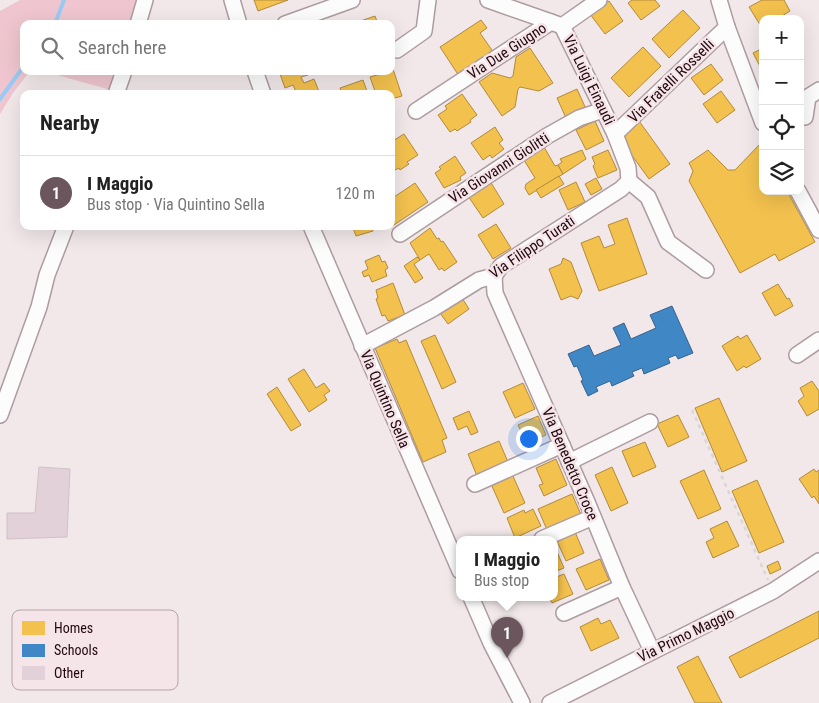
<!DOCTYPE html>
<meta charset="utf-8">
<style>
:root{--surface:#fff;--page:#f6f6f6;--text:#222;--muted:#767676;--line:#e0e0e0;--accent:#6a565c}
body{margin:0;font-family:"Roboto Condensed",sans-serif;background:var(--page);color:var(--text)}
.controls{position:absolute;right:15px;top:15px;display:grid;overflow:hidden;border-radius:10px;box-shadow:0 5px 20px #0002}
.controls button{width:45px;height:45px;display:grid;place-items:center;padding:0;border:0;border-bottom:1px solid var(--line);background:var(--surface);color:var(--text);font:25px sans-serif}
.you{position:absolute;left:528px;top:438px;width:18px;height:18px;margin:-12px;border:4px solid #fff;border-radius:50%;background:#1a73e8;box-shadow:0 0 0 8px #1a73e833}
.badge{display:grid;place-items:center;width:32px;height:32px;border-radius:50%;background:var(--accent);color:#fff;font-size:16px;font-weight:700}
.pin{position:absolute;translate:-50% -41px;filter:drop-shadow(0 1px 2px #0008)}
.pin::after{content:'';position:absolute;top:26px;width:18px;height:15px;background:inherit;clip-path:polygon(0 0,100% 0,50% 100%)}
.popup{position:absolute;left:456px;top:536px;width:102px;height:65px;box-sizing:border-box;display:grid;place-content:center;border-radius:10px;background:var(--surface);filter:drop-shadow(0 1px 4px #0005);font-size:16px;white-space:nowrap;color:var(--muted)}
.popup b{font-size:19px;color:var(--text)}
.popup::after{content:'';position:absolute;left:50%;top:100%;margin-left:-10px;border:10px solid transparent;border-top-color:var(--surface)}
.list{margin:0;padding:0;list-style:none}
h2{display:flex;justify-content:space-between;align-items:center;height:65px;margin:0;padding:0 20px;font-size:21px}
h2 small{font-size:16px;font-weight:400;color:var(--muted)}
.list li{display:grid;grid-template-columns:32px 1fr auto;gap:15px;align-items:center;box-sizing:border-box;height:75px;padding:0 20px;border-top:1px solid var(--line)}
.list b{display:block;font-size:19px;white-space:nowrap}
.list p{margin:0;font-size:16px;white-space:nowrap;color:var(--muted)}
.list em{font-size:16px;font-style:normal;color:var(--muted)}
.icon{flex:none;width:28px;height:28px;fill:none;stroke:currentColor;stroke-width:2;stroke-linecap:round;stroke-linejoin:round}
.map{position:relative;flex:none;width:819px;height:703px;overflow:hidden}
.search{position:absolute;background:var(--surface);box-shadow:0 5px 20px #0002;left:20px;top:20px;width:375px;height:55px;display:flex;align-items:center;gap:12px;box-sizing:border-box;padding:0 18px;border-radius:10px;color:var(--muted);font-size:19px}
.panel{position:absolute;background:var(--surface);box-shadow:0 5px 20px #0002;left:20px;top:90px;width:375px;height:140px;border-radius:10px}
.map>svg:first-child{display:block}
</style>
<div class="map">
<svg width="819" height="703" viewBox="0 0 819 703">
<rect width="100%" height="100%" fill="#f2e8ea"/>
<g fill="#efc6cf">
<path d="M 20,0 L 141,0 L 134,24 L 24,24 L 24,71 L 30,71 L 13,93 L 0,114 L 0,11 Z"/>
<path d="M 43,71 L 119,71 L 114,91 Z"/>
</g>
<g fill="#f2c14e" stroke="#b38a3b">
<path d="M 254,0 L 288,0 L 258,11 Z"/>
<path d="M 632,0 L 655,0 L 660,6 L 641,20 L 628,3 Z"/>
<path d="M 762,0 L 784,0 L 790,11 L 777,19 L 763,19 L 762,28 L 749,7 Z"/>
<path d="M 609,1 L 623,21 L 605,34 L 590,14 Z"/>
<path d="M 683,10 L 700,28 L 669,58 L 652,39 Z"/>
<path d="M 375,16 L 378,24 L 352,24 Z"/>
<path d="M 481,20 L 487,28 L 480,33 L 494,53 L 459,76 L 440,47 Z"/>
<path d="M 643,47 L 661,66 L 629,97 L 611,78 Z"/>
<path d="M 530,48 L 553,83 L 539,91 L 520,87 L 518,89 L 515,107 L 502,116 L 479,82 L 492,73 L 510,78 L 513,76 L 516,57 Z"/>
<path d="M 763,48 L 763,72 L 753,53 Z"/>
<path d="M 711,64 L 723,80 L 704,95 L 691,78 Z"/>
<path d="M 393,69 L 402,96 L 391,99 L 391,94 L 376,94 L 370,77 L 391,71 Z"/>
<path d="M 279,71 L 306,71 L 308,75 L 301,77 L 304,83 L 314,79 L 320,94 L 297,94 L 293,85 L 285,88 Z"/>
<path d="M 363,80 L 368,94 L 342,94 L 340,88 Z"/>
<path d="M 577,89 L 586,109 L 566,118 L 557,98 Z"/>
<path d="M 721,91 L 735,110 L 717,123 L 703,104 Z"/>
<path d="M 462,94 L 477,115 L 470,120 L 471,122 L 457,131 L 455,129 L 450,132 L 438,115 L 447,109 L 445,106 Z"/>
<path d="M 595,121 L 604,141 L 586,150 L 576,130 Z"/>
<path d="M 639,121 L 670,164 L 649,179 L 620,139 Z"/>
<path d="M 495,127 L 503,140 L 499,143 L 504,149 L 492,158 L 490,155 L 483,160 L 471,143 Z"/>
<path d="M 404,134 L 418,155 L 407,162 L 409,164 L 400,170 L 399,168 L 393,171 L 391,169 L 391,142 Z"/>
<path d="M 761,143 L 763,147 L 763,191 L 787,191 L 815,242 L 779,261 L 775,254 L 740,273 L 689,181 L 693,171 L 689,163 L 708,150 L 728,170 L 735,170 Z"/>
<path d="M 544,147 L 555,166 L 558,165 L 563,174 L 529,195 L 525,188 L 526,184 L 535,178 L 524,160 Z"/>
<path d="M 582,150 L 586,159 L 563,174 L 558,165 L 562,162 L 560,159 Z"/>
<path d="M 608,150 L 617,170 L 598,178 L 593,166 L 595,164 L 592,157 Z"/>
<path d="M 455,156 L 466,173 L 460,177 L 461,180 L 444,188 L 435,173 L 441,169 L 439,167 Z"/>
<path d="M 559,176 L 564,184 L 541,198 L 536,190 Z"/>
<path d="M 596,178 L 602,189 L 591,195 L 585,184 Z"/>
<path d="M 490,181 L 504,204 L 483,218 L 468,196 Z"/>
<path d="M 576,182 L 585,202 L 568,210 L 559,190 Z"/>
<path d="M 415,183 L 428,202 L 394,225 L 391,221 L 391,199 Z"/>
<path d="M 627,218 L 647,274 L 599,291 L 581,243 L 599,236 L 604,248 L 615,244 L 608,225 Z"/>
<path d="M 496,224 L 511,248 L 493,259 L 478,235 Z"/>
<path d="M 349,226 L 371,226 L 373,231 L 356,236 L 353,228 L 350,229 Z"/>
<path d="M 430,228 L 437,239 L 439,238 L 441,242 L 443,241 L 457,262 L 444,271 L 442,268 L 439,270 L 429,254 L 420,260 L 410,243 Z"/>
<path d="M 379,255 L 382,262 L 385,261 L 388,268 L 385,270 L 387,276 L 372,282 L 369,275 L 364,277 L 362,272 L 368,269 L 365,261 Z"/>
<path d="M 417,257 L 420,260 L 414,264 L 423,278 L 415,283 L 404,266 Z"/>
<path d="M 563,258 L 571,262 L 582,291 L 578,299 L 571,296 L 561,300 L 549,269 L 561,264 Z"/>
<path d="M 393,283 L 405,315 L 388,321 L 385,315 L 382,316 L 376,299 L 378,298 L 376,290 Z"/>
<path d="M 778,284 L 787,299 L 789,298 L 793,306 L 775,316 L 762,293 Z"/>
<path d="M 462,298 L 469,309 L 448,324 L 440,313 Z"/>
<path d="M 435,335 L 456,382 L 442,389 L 421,341 Z"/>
<path d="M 747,335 L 761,359 L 746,368 L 744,366 L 737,371 L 722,346 L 738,336 L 740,339 Z"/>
<path d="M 397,339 L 399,343 L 406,340 L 447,438 L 442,440 L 446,452 L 423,462 L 375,348 Z"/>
<path d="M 304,369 L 316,388 L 324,383 L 330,391 L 324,395 L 327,400 L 309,412 L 288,379 Z"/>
<path d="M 812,381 L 819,391 L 819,409 L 807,416 L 798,401 L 804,396 L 800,388 Z"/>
<path d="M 523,383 L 535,409 L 515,418 L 503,392 Z"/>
<path d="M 277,387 L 301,425 L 291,431 L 267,394 Z"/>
<path d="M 719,398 L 747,461 L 722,472 L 695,408 Z"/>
<path d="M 469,411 L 478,432 L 471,435 L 467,426 L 458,430 L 453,418 Z"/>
<path d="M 678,415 L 689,437 L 668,447 L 657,424 Z"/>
<path d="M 538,416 L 546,435 L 527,443 L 518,425 Z"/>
<path d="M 499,441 L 508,462 L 477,476 L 468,454 Z"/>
<path d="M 645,442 L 656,467 L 633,477 L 622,451 Z"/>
<path d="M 556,459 L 567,485 L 544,496 L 539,485 L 543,484 L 536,468 Z"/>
<path d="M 612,467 L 628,503 L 611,511 L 595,475 Z"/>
<path d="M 814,469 L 816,472 L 819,470 L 819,504 L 814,496 L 812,498 L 799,479 Z"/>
<path d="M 704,470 L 721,509 L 698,519 L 680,481 Z"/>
<path d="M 512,474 L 525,503 L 504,513 L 491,484 Z"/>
<path d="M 757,480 L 784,542 L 759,553 L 732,491 Z"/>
<path d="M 572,494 L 582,517 L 548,532 L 538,509 Z"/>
<path d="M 533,509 L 541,526 L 515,538 L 507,518 L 524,510 L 525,513 Z"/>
<path d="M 727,521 L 739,546 L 713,558 L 706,542 L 714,538 L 710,529 Z"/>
<path d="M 575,532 L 584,553 L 566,561 L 556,539 Z"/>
<path d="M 554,545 L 564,568 L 554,572 Z"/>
<path d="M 600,559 L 609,580 L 586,590 L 576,569 Z"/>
<path d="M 778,561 L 781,569 L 770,574 L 767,566 Z"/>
<path d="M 564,574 L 573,594 L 552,603 L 549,597 L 554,597 L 554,578 Z"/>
<path d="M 819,611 L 819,638 L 740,678 L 729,657 Z"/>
<path d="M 598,618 L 601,624 L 610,620 L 619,638 L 591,651 L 580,627 Z"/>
<path d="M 698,656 L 722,703 L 695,703 L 677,667 Z"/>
</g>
<path fill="#3f88c5" stroke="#36628e" d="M 672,306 L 693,353 L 678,359 L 676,355 L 668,358 L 670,363 L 644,374 L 642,368 L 632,372 L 634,376 L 612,386 L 610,381 L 596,387 L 598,391 L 588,396 L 581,381 L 583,380 L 577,366 L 574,367 L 568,354 L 589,345 L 594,356 L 621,345 L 613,328 L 624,323 L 631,339 L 656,328 L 650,315 Z"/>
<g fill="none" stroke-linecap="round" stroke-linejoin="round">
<g stroke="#9acaf4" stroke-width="4">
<path d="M 55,24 L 64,0"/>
<path d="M 0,99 L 24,66"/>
</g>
</g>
<path fill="#e2d1d9" stroke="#d1c0c8" d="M 39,467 L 70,469 L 67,537 L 7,539 L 7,513 L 35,513 Z"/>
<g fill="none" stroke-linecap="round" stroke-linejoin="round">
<defs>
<g id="minor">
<path d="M 232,0 L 239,24"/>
<path d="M 488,0 L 551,22"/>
<path d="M 719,0 L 727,27 L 763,123"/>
<path d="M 138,24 L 145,0"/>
<path d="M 285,24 L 352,0"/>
<path d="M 562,26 L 599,0"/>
<path d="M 397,50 L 424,31 L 428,0"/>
<path d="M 255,71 L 263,94"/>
<path d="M 116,94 L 124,71"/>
<path d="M 416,111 L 551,22 L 562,26"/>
<path d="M 805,117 L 808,97 L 819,90"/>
<path d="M 615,134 L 727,27"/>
<path d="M 629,181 L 648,197 L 668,242 L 706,270"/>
<path d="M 798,191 L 819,230"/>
<path d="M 311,226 L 460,571"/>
<path d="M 400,234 L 547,136 L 579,118 L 603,110"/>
<path d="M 494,276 L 495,293 L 587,502 L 622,587 L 652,651"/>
<path d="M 362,346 L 434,308 L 479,280 L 494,276 L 501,266 L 621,189 L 629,181 L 628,168 L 615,134 L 562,26"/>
<path d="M 797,355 L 819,340"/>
<path d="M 0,415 L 39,307 L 47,275 L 66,226"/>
<path d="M 569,462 L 650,422"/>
<path d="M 475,484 L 562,445"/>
<path d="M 542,539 L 593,517"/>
<path d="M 471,597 L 491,643 L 522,703"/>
<path d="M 564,613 L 622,587"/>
<path d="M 550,703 L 773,591 L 819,561"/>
</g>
</defs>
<use href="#minor" stroke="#ad9ca0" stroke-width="18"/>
<path stroke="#dad6d7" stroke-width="2.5" stroke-dasharray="4 4" stroke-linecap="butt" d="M 692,410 L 768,580"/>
<use href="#minor" stroke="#fdfcfc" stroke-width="15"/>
</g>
<g text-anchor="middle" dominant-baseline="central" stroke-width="5" stroke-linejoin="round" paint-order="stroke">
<g font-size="15" fill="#21080f" stroke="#f5e5e8">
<text transform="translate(507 51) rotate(-33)">Via Due Giugno</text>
<text transform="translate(589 80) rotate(64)">Via Luigi Einaudi</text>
<text transform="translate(671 81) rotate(-44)">Via Fratelli Rosselli</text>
<text transform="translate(499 168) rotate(-33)">Via Giovanni Giolitti</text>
<text transform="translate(532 247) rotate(-34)">Via Filippo Turati</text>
<text transform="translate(385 399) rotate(67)">Via Quintino Sella</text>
<text transform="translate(570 464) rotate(67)">Via Benedetto Croce</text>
<text transform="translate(686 635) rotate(-26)">Via Primo Maggio</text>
</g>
</g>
<rect x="12" y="610" width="166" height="80" rx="8" fill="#f5e5e8" stroke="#b5a3a7" stroke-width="1"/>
<rect x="22" y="621" width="23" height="14" fill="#f2c14e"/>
<rect x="22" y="644" width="23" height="13" fill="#3f88c5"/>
<rect x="22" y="666" width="23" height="14" fill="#e2d1d9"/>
<g font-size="14" fill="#21080f">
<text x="54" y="633">Homes</text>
<text x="54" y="655">Schools</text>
<text x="54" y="678">Other</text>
</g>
</svg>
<div class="controls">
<button>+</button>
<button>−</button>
<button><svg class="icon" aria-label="locate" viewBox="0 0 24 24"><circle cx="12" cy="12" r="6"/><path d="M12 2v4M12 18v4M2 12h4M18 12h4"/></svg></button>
<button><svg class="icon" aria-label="layers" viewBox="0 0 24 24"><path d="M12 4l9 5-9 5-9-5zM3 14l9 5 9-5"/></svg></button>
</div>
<div class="you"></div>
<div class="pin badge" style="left:507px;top:658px">1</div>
<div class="popup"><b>I Maggio</b>Bus stop</div>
<div class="search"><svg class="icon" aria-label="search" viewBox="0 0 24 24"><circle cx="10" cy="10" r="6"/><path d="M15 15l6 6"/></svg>Search here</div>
<section class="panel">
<h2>Nearby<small></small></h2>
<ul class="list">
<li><span class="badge">1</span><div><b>I Maggio</b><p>Bus stop · Via Quintino Sella</p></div><em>120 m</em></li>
</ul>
</section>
</div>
